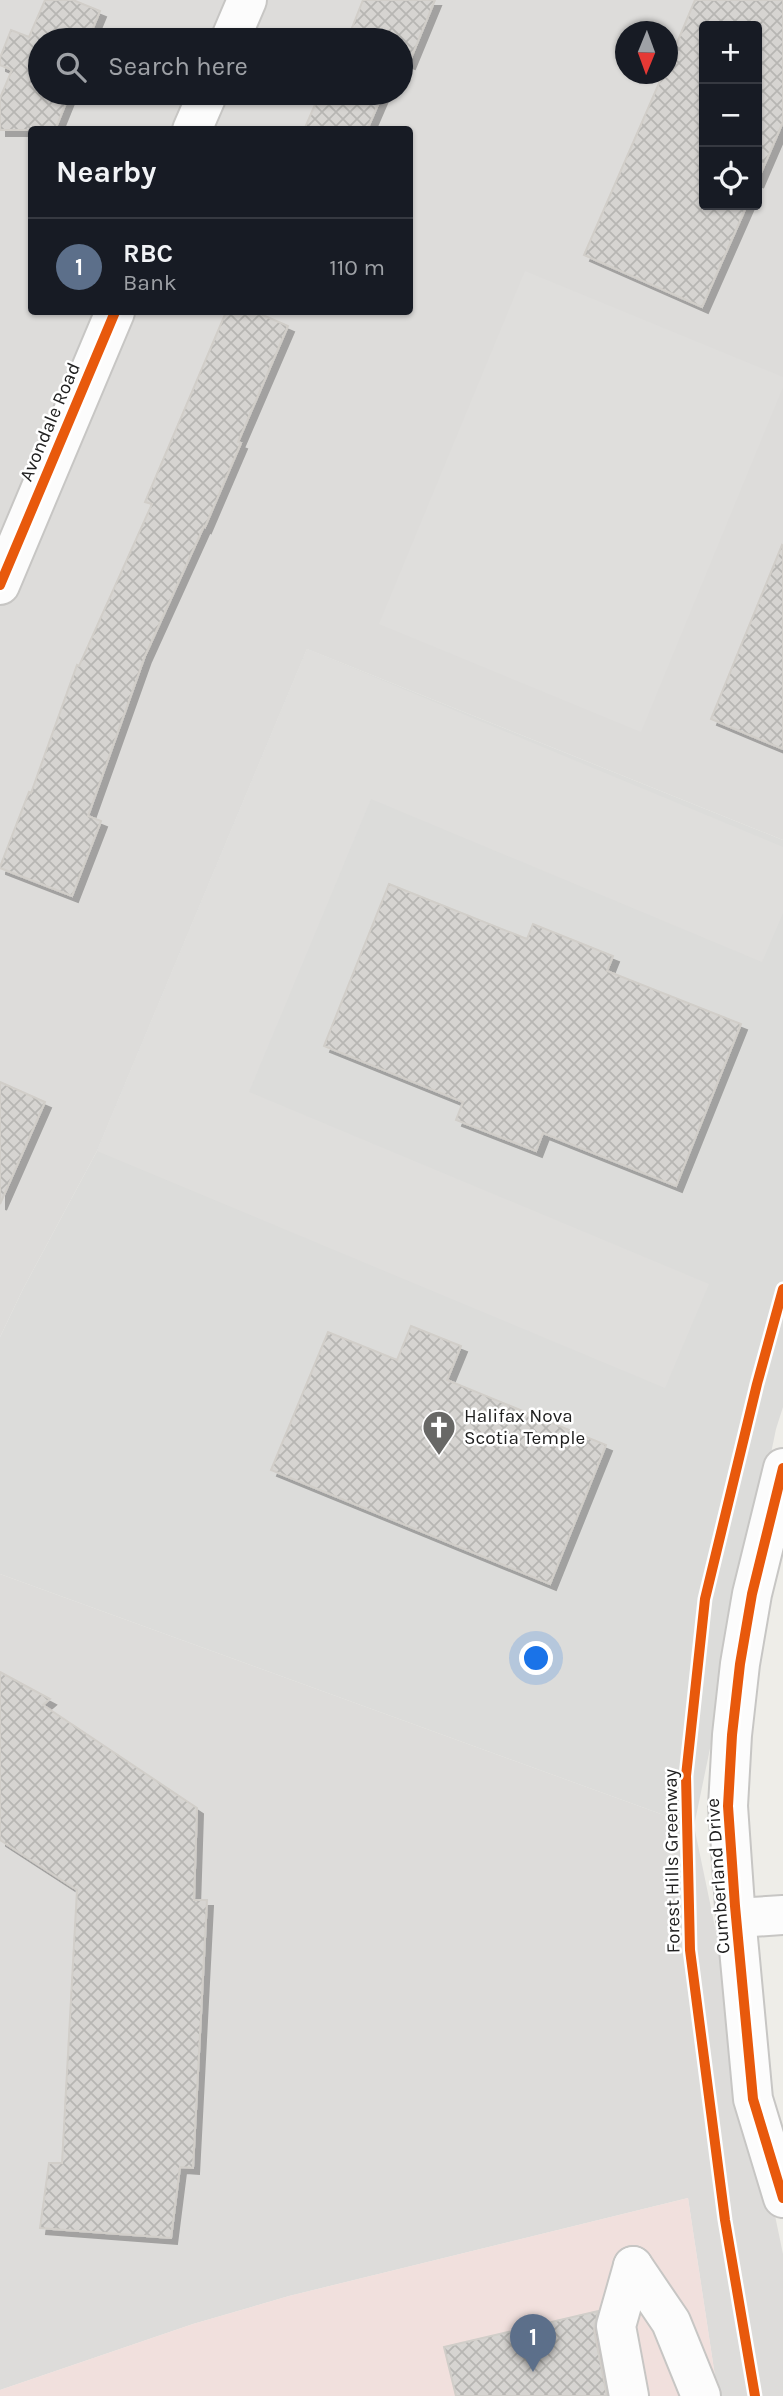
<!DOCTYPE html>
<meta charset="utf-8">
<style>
:root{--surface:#171b24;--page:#242831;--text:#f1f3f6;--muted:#9ea1a6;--line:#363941;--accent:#0f766e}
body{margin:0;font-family:Karla,sans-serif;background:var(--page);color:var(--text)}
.controls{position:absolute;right:21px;top:21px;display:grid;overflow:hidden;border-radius:7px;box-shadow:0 2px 5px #0004}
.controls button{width:63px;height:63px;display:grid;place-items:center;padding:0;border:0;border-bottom:2px solid var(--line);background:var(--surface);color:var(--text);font:35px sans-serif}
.compass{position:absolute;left:615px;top:21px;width:63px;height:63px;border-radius:50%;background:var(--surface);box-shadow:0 2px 5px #0004;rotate:181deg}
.you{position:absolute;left:537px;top:1659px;width:24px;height:24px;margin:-18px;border:5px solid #fff;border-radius:50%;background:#1a73e8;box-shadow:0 0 0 10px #1a73e833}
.badge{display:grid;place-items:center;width:46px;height:46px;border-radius:50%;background:var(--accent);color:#fff;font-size:23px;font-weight:700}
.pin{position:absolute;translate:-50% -58px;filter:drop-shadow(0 2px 4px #0008)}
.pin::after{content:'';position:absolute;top:37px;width:24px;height:21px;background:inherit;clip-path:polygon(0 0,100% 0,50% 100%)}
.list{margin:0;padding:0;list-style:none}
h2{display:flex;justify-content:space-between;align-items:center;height:91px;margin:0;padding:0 28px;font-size:30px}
h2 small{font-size:23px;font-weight:400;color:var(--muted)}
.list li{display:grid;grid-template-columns:46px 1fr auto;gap:21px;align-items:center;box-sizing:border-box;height:98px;padding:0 28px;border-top:2px solid var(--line)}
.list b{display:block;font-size:26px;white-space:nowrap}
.list p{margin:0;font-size:23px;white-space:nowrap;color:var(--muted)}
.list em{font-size:23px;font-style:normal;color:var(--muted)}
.icon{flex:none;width:38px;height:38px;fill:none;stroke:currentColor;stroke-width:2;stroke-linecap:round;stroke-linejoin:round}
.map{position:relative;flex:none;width:783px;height:2396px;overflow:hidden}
.search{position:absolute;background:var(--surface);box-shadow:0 2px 5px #0004;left:28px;top:28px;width:385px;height:77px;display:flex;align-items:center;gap:18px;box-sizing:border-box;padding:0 24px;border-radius:38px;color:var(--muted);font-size:26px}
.panel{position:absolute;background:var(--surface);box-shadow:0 2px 5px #0004;left:28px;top:126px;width:385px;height:189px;border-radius:7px}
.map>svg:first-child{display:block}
</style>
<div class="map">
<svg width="783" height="2396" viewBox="0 0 783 2396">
<defs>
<pattern id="building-cross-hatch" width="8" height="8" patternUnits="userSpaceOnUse" patternTransform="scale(1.75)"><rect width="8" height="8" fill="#d6d4d1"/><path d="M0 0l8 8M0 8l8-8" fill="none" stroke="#b7b6b3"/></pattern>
<filter id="shadow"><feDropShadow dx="6" dy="6" stdDeviation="0" flood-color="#0004"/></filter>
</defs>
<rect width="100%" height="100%" fill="#eeede8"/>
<g fill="#dddcda" fill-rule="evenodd">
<path d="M 0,0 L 783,0 L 783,840 L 307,649 L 97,1151 L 23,1289 L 0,1337 ZM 704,26 L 757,26 L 757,205 L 704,205 ZM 626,32 L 668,32 L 668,74 L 626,74 ZM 40,40 L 401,40 L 401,93 L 40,93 ZM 32,130 L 410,130 L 410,312 L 32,312 Z"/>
<path d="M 0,1574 L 694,1826 L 783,2254 L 783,2396 L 718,2396 L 688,2198 L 289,2296 L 193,2324 L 0,2390 Z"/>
</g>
<path fill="#f1e0dd" d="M 688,2198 L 718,2396 L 0,2396 L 0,2390 L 193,2324 L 289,2296 Z"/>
<path fill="#dcdcda" d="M 307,649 L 783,840 L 783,1407 L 776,1429 L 694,1826 L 0,1574 L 0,1337 L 23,1289 L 97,1151 Z"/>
<g fill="#dfdedc">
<path d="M 525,271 L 783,377 L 783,387 L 641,732 L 379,624 Z"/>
<path d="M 307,649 L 783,847 L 783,913 L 762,962 L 371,799 L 249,1092 L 709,1284 L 665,1388 L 97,1151 Z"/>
</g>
<g fill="url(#building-cross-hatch)" stroke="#d1cec9" stroke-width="2" filter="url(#shadow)">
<path d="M 45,0 L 73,0 L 100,11 L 88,40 L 40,40 L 40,93 L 70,93 L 55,130 L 0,130 L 0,98 L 12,70 L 0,65 L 0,58 L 11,30 L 29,37 Z"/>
<path d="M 363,0 L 435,0 L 409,63 L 401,60 L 401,40 L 353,40 L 348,38 Z"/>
<path d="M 695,0 L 783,0 L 783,122 L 757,182 L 757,26 L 704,26 L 704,205 L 747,205 L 702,307 L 584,255 L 663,74 L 668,74 L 668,64 Z"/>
<path d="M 320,93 L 383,93 L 367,130 L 304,130 Z"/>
<path d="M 226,312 L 256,312 L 288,326 L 238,442 L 241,443 L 205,527 L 204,526 L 145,656 L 88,816 L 101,821 L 72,896 L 0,868 L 0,867 L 29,792 L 31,793 L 77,665 L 79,666 L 152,504 L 145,502 Z"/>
<path d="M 782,545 L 783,546 L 783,749 L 711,719 Z"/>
<path d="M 389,884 L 527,939 L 533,924 L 613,956 L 607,971 L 741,1024 L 676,1186 L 543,1133 L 536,1151 L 456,1120 L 463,1102 L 324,1046 Z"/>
<path d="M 0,1082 L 45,1102 L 0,1204 Z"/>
<path d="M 411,1326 L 461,1346 L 447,1380 L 606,1445 L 550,1584 L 271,1470 L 328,1332 L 397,1360 Z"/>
<path d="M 0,1672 L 50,1699 L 43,1705 L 197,1808 L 194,1900 L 207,1900 L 193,2168 L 180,2167 L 171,2238 L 40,2228 L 49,2163 L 62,2163 L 77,1890 L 0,1840 Z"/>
<path d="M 598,2311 L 594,2330 L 607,2396 L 456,2396 L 444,2347 Z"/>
</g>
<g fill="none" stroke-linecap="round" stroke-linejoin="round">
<defs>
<g id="minor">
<path d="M 230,40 L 247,0"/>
<path d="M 192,130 L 208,93"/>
<path d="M 0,585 L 115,312"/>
<path d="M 783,1468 L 752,1594 L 740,1664 L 732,1735 L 728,1806 L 735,1906 L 753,2099 L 783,2198"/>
<path d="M 736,1918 L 783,1915"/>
<path d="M 633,2266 L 671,2322 L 701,2396"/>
<path d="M 629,2396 L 616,2326 L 633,2266"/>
</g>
</defs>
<use href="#minor" stroke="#c7c6c4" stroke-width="42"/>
<use href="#minor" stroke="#fcfcfc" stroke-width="38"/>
<defs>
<g id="cycleway">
<path d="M 0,585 L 115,312"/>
<path d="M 783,1468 L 752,1594 L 740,1664 L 732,1735 L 728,1806 L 735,1906 L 753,2099 L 783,2198"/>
<path d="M 755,2396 L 725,2220 L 690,1950 L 686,1776 L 705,1599 L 757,1384 L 783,1289"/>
</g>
</defs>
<use href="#cycleway" stroke="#fff" stroke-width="15"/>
<use href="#cycleway" stroke="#e8590c" stroke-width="10"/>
</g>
<defs>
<symbol id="church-pin" viewBox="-11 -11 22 30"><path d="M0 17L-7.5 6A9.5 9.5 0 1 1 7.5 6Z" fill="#686866" stroke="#fff"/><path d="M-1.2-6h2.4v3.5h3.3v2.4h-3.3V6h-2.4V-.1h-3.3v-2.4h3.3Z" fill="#fff"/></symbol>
</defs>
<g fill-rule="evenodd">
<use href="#church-pin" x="420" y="1408" width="38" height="52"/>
</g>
<g text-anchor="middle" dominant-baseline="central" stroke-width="5" stroke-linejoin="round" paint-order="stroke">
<g font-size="19" fill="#202020" stroke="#fff">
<text transform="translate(50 422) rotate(-67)">Avondale Road</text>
<text transform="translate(672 1861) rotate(-91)">Forest Hills Greenway</text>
<text transform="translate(718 1876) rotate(-94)">Cumberland Drive</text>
</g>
<g font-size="19" fill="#202020" stroke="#fff" text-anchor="start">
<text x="464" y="1416">Halifax Nova<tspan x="464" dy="22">Scotia Temple</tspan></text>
</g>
</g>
</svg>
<div class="controls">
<button>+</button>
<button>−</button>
<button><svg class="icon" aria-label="locate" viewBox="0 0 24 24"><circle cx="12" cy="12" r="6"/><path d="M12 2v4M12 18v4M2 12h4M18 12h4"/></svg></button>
</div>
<svg class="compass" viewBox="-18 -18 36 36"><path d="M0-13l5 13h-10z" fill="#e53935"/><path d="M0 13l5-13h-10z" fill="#9ea1a6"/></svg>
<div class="you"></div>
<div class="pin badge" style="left:533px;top:2372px;background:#5c6f8a">1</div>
<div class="search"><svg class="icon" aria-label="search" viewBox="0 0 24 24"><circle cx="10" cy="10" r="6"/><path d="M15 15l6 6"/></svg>Search here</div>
<section class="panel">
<h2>Nearby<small></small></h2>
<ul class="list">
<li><span class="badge" style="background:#5c6f8a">1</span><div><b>RBC</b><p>Bank</p></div><em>110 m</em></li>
</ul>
</section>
</div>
